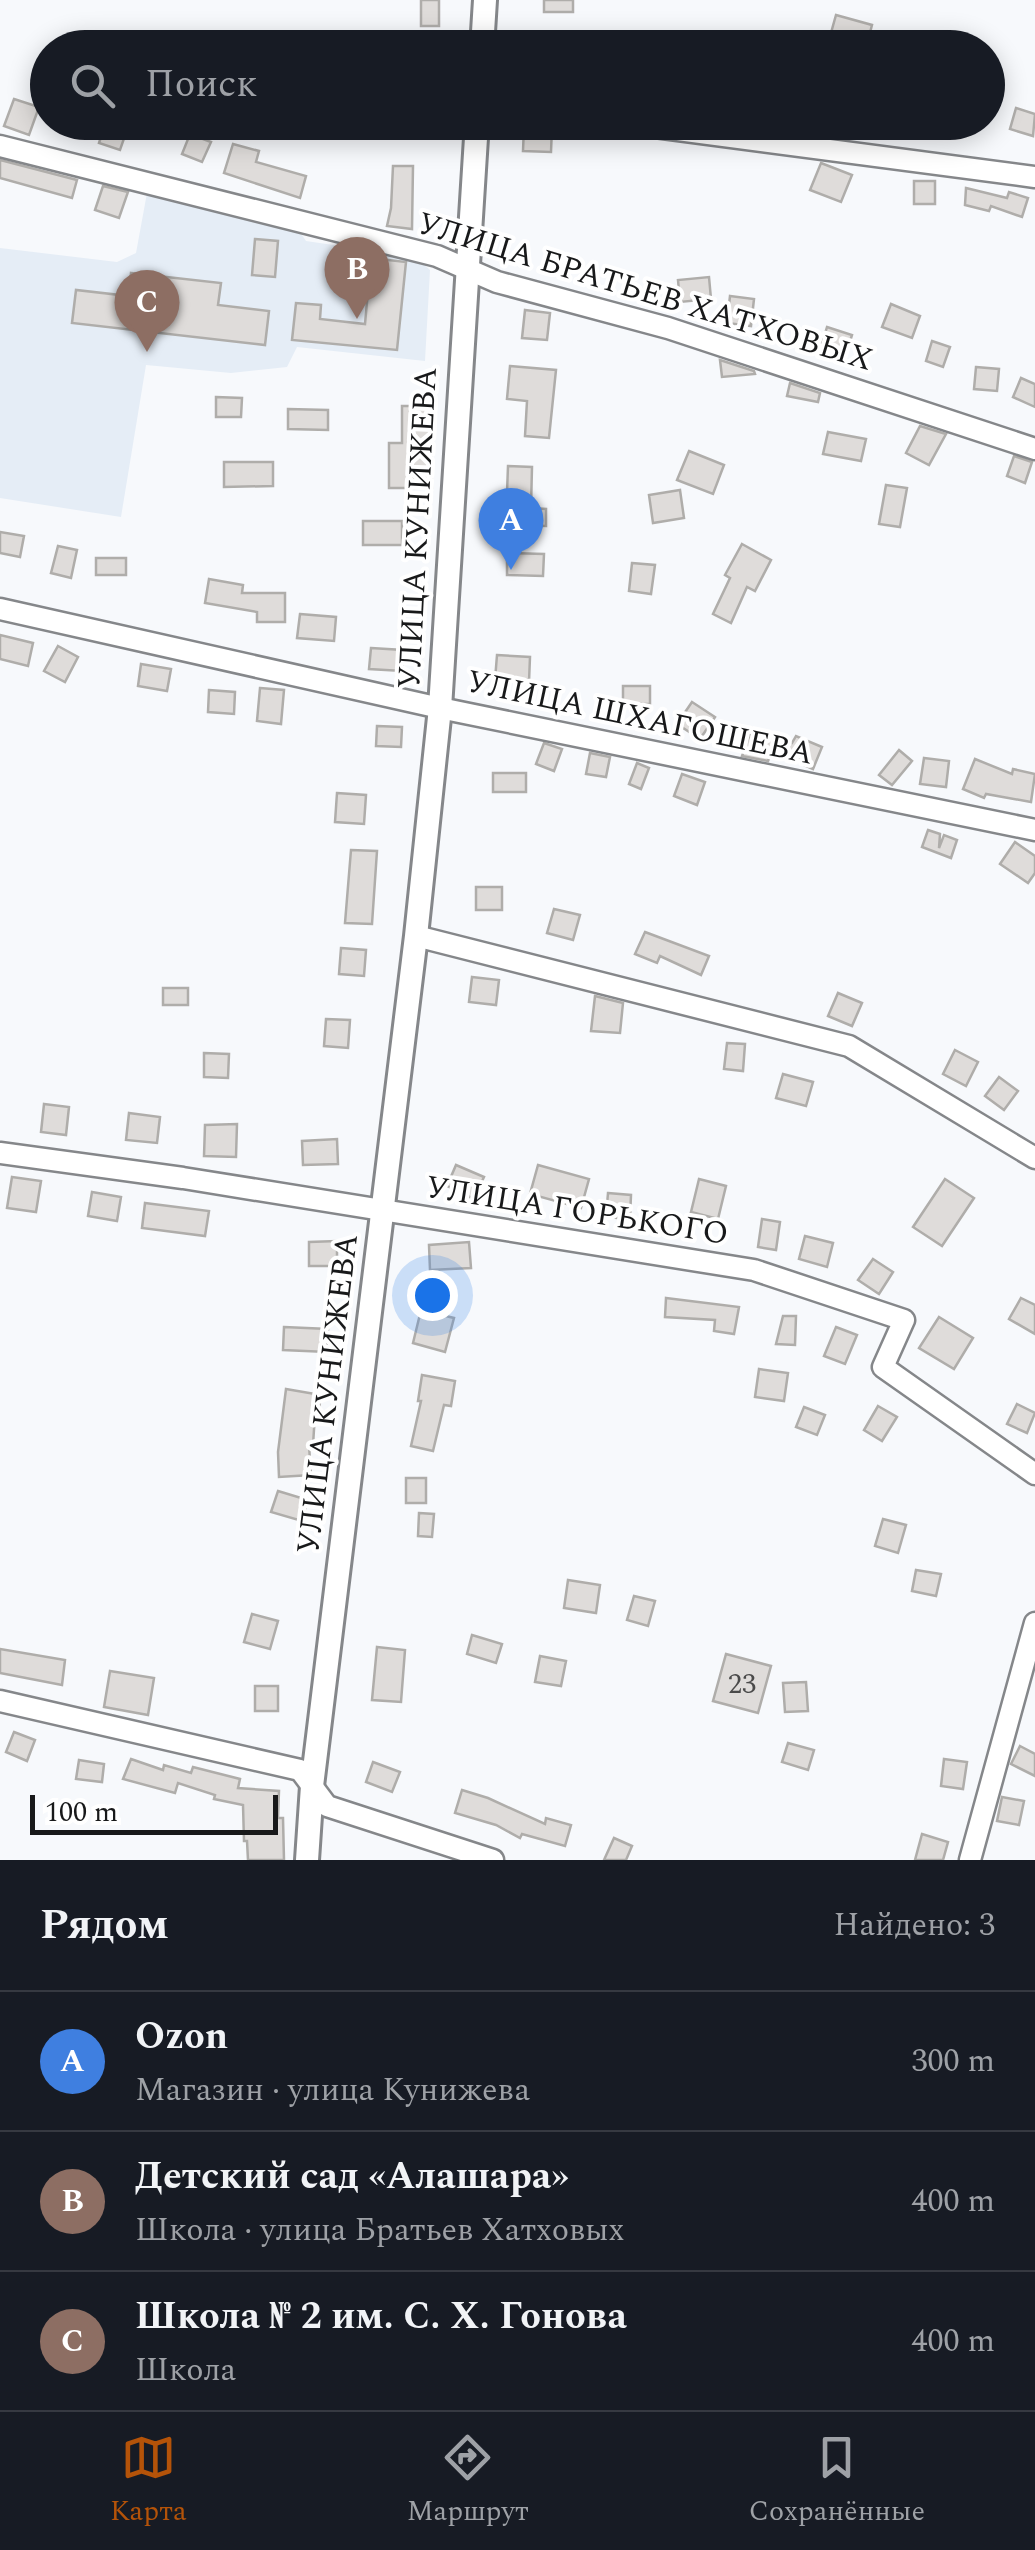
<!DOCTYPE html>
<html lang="ru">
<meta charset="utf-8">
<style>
:root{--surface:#171b24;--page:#242831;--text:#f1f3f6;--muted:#9ea1a6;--line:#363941;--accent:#b45309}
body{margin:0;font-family:Spectral,serif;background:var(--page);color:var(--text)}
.scale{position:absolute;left:30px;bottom:25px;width:248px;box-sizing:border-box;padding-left:10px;border:5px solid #18191a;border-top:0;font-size:28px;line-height:35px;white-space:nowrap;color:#18191a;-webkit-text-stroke:8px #fff;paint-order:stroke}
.you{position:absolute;left:432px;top:1295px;width:35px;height:35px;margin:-25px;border:8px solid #fff;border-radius:50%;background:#1a73e8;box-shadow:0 0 0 15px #1a73e833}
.badge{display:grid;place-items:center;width:65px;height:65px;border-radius:50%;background:var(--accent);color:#fff;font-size:32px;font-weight:700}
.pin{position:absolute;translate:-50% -82px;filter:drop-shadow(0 2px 5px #0008)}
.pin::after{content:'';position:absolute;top:52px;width:35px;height:30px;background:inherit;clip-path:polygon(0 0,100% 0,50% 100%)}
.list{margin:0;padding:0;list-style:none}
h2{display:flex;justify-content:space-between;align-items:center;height:130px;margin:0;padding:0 40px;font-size:42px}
h2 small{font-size:32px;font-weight:400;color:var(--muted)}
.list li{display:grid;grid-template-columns:65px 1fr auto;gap:30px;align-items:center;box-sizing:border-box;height:140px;padding:0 40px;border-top:2px solid var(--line)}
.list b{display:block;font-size:38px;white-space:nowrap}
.list p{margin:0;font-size:32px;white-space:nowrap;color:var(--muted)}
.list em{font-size:32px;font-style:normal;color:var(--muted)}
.icon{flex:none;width:55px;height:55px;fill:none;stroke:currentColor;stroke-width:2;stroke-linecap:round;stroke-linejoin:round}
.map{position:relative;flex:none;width:1035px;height:1860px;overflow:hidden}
.search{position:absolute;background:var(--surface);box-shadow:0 5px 25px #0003;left:30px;right:30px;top:30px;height:110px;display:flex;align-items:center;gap:25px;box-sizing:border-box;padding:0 35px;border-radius:55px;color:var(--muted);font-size:38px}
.sheet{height:550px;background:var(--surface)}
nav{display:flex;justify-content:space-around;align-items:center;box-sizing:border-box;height:140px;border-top:2px solid var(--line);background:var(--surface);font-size:28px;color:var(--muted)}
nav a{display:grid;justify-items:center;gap:5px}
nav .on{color:var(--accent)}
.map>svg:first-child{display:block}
</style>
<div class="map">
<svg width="1035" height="1860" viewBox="0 0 1035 1860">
<rect width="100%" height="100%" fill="#f7f9fc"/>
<path fill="#e5edf6" d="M 147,193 L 300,232 L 306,241 L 415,257 L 430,270 L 425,361 L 297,347 L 287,367 L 231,373 L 146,365 L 121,517 L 0,498 L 0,248 L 117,262 L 136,253 Z"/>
<g fill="#dfdcda" stroke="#afadaa" stroke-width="2.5">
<rect x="421" y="0" width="18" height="26"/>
<rect x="544" y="0" width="29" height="12"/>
<path d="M 836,15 L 872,25 L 866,48 L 829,40 Z"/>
<path d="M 14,99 L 39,107 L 29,135 L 4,126 Z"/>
<path d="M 1016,108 L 1035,114 L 1033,136 L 1010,129 Z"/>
<path d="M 106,122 L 128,127 L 120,150 L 99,143 Z"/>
<path d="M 524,126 L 552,127 L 551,152 L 523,151 Z"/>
<path d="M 190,134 L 211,142 L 202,162 L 182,154 Z"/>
<path d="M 233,144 L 259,151 L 256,162 L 306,176 L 300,198 L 224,173 Z"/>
<path d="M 0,160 L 77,180 L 72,198 L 0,178 Z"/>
<path d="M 821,163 L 852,175 L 841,202 L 810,190 Z"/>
<path d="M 393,166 L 413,166 L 412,229 L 387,226 L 391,208 Z"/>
<rect x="914" y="181" width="21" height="23"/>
<path d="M 103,186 L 128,192 L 119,218 L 95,210 Z"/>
<path d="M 966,188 L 1007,198 L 1009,192 L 1028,198 L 1022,217 L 991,206 L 989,211 L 965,205 Z"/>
<path d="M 255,239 L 278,241 L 275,277 L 252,275 Z"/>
<path d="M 371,258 L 406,262 L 397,350 L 292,340 L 296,303 L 321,305 L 320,319 L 365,324 Z"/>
<path d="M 131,273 L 221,283 L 218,305 L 269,311 L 265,345 L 72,323 L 76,290 L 129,296 Z"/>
<path d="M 709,277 L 711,299 L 680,302 L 678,280 Z"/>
<path d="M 730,296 L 754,299 L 751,326 L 727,323 Z"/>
<path d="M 891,304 L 920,316 L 912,338 L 882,327 Z"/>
<path d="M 525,310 L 550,313 L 547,340 L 522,338 Z"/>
<path d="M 827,327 L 852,335 L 846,354 L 821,347 Z"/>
<path d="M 932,341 L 950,347 L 943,367 L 926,361 Z"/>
<path d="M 720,360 L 754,371 L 755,374 L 722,377 Z"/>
<path d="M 510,366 L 556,370 L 549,438 L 525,436 L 527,401 L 507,399 Z"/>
<path d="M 976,367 L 999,369 L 997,391 L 974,389 Z"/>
<path d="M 1021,378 L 1035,384 L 1035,407 L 1013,397 Z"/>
<path d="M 790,383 L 820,393 L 818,402 L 787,396 Z"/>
<path d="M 216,397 L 242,398 L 241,417 L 216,417 Z"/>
<path d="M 402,406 L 430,406 L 432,488 L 389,488 L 389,443 L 402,443 Z"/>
<path d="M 288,409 L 328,410 L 328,430 L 288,429 Z"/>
<path d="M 920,426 L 946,434 L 929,465 L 906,453 Z"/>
<path d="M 828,432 L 866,439 L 861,461 L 823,454 Z"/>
<path d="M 689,451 L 724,465 L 713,494 L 677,480 Z"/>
<path d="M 1014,456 L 1032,462 L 1025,483 L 1007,476 Z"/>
<path d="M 224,462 L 273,462 L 273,486 L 224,487 Z"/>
<path d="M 508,466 L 532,467 L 531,508 L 546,509 L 546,526 L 513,525 L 514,493 L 507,493 Z"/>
<path d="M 886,485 L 907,488 L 900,527 L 879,524 Z"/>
<path d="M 680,490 L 684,518 L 653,523 L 649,495 Z"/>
<rect x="363" y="521" width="39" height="24"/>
<path d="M 0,532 L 24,536 L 20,557 L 0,553 Z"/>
<path d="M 742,544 L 771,560 L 755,591 L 747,587 L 731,623 L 713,614 L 730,578 L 725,575 Z"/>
<path d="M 58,546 L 77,550 L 71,578 L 51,573 Z"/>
<path d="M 507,553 L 544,554 L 543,576 L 507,575 Z"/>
<rect x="96" y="558" width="30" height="17"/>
<path d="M 632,563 L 655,565 L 651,594 L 629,591 Z"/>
<path d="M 209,579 L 243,585 L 242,593 L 285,593 L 285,622 L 257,622 L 257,612 L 205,603 Z"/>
<path d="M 300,614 L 336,617 L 334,641 L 297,638 Z"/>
<path d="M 0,635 L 33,643 L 28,666 L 0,659 Z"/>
<path d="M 58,646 L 78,657 L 65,682 L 44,671 Z"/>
<path d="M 371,648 L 403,650 L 402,671 L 369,669 Z"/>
<path d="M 497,655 L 530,657 L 529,682 L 495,680 Z"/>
<path d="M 141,664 L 171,669 L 167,691 L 138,686 Z"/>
<rect x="623" y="686" width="27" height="18"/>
<path d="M 260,688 L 284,690 L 281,724 L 257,721 Z"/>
<path d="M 209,690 L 235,692 L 234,714 L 208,712 Z"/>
<path d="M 692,702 L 715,717 L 700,739 L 677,724 Z"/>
<path d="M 377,726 L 402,727 L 401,747 L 376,746 Z"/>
<path d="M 752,728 L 792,743 L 796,736 L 822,747 L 813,769 L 772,751 L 768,761 L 742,756 Z"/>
<path d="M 544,743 L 562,749 L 554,771 L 536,764 Z"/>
<path d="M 899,750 L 912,761 L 892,785 L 879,775 Z"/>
<path d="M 590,753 L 610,757 L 606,777 L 586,774 Z"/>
<path d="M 924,758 L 949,761 L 946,787 L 920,784 Z"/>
<path d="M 975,759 L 1012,774 L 1013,769 L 1035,774 L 1031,802 L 986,794 L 984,798 L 963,789 Z"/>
<path d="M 637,763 L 649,768 L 641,789 L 629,784 Z"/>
<rect x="493" y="773" width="33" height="19"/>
<path d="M 682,774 L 705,782 L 697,805 L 674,796 Z"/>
<path d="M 337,793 L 366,795 L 364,824 L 335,822 Z"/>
<path d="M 928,830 L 940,834 L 939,848 L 944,835 L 957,840 L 951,858 L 922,847 Z"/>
<path d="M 1015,842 L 1035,856 L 1035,873 L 1028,883 L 1000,864 Z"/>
<path d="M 351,850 L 377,851 L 372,924 L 345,923 Z"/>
<rect x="476" y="887" width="26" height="23"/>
<path d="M 554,909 L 580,915 L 573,940 L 547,933 Z"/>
<path d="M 645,932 L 709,956 L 701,975 L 660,956 L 657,963 L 635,954 Z"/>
<path d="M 341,948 L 366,950 L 364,976 L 339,974 Z"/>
<path d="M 472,977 L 499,980 L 496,1005 L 469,1002 Z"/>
<rect x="163" y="988" width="25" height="17"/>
<path d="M 838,993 L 862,1003 L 852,1026 L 828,1016 Z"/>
<path d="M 595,996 L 623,1003 L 620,1033 L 591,1031 Z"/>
<path d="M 326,1019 L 350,1020 L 348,1048 L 324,1046 Z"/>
<path d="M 727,1043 L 745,1044 L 743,1071 L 724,1069 Z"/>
<path d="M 955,1050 L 978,1062 L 966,1086 L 943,1074 Z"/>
<path d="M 204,1053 L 229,1054 L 228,1078 L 204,1077 Z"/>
<path d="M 783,1074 L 813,1082 L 806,1106 L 776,1098 Z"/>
<path d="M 999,1077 L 1018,1091 L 1004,1110 L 985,1096 Z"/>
<path d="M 44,1104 L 69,1107 L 66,1135 L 41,1132 Z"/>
<path d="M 129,1113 L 160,1117 L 157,1143 L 126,1140 Z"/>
<path d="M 237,1124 L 236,1157 L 204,1156 L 205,1125 Z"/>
<path d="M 337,1139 L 338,1164 L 303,1165 L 302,1141 Z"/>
<path d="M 456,1165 L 484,1177 L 474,1199 L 447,1186 Z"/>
<path d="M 538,1165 L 589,1179 L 581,1208 L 530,1194 Z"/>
<path d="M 12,1177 L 41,1181 L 36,1212 L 7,1208 Z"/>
<path d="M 699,1179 L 726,1186 L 718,1219 L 691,1212 Z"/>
<path d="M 945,1179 L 974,1198 L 942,1246 L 913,1227 Z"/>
<path d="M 92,1192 L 121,1197 L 117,1221 L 88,1216 Z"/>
<path d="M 608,1193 L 631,1195 L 630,1219 L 606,1217 Z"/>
<path d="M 145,1203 L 209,1211 L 205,1236 L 142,1228 Z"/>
<path d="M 762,1219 L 780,1222 L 776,1250 L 758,1247 Z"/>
<path d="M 805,1236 L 833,1243 L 827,1267 L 799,1259 Z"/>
<path d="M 337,1241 L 337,1266 L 309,1266 L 309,1242 Z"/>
<path d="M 469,1242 L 471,1268 L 430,1270 L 429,1245 Z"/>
<path d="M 873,1259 L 893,1272 L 879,1294 L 858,1280 Z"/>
<path d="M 666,1298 L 739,1307 L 734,1334 L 714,1331 L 715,1320 L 665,1317 Z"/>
<path d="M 1021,1298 L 1035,1305 L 1035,1334 L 1009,1319 Z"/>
<path d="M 421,1310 L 454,1318 L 445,1352 L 413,1343 Z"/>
<path d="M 783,1316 L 796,1316 L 795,1345 L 776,1344 Z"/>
<path d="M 939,1317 L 973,1338 L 954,1369 L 919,1348 Z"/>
<path d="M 284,1327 L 328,1329 L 327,1352 L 283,1350 Z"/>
<path d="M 836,1327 L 857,1335 L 845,1364 L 824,1356 Z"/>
<path d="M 759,1369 L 788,1373 L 784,1401 L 755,1397 Z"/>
<path d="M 422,1375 L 455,1381 L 451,1406 L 444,1405 L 433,1451 L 411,1446 L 421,1401 L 418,1401 Z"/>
<path d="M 286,1389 L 321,1395 L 318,1415 L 315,1414 L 313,1445 L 309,1445 L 311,1475 L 279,1477 L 278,1452 Z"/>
<path d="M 1017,1404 L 1035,1413 L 1027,1433 L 1007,1424 Z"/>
<path d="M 878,1406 L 897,1417 L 882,1441 L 864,1430 Z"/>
<path d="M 804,1407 L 825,1415 L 817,1435 L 796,1427 Z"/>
<rect x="406" y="1478" width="20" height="25"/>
<path d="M 278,1491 L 308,1500 L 302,1521 L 271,1512 Z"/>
<path d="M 419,1513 L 434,1514 L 432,1537 L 418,1536 Z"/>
<path d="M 883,1519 L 906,1525 L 898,1553 L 875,1546 Z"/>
<path d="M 916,1570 L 941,1574 L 936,1596 L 912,1591 Z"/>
<path d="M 568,1580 L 600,1585 L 596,1613 L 564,1608 Z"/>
<path d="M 634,1596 L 655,1601 L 648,1626 L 627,1620 Z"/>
<path d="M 252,1614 L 278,1621 L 270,1649 L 244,1642 Z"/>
<path d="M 472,1635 L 502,1644 L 496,1663 L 467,1654 Z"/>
<path d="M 377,1647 L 405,1650 L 401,1702 L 372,1700 Z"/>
<path d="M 0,1649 L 65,1660 L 62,1685 L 0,1673 Z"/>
<path d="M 726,1654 L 771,1666 L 758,1713 L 713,1701 Z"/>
<path d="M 540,1656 L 566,1661 L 561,1686 L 535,1682 Z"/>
<path d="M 110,1671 L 154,1678 L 148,1715 L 104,1707 Z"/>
<path d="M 806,1682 L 808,1711 L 785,1712 L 783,1683 Z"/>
<rect x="255" y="1686" width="23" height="25"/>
<path d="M 14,1732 L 35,1740 L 27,1761 L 6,1752 Z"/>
<path d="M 788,1743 L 814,1750 L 808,1770 L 782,1762 Z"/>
<path d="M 1020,1746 L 1035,1754 L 1035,1776 L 1011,1764 Z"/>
<path d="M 131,1759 L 163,1770 L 164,1765 L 191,1773 L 193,1767 L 240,1779 L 238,1788 L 279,1791 L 278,1818 L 283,1818 L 284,1860 L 248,1860 L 247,1841 L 244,1841 L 243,1805 L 214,1799 L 215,1795 L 178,1783 L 175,1793 L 123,1779 Z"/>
<path d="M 944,1759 L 967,1762 L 963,1789 L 941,1786 Z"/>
<path d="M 79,1760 L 104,1764 L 102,1782 L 76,1779 Z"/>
<path d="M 373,1762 L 400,1772 L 392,1792 L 366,1782 Z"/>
<path d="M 462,1790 L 488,1798 L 545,1824 L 546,1818 L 571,1825 L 565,1846 L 522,1834 L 520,1838 L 496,1825 L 455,1813 Z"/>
<path d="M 1002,1797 L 1024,1801 L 1019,1825 L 997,1821 Z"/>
<path d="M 922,1834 L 948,1842 L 943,1860 L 915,1860 Z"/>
<path d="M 614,1838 L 632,1846 L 626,1860 L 604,1860 Z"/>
</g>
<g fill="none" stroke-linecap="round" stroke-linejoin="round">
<defs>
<g id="minor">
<path d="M 617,122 L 1035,177"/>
<path d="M 0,146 L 437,256 L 497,282 L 668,328 L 1035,449"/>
<path d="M 0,609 L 440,708 L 1035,830"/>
<path d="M 416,936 L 849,1046 L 1035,1158"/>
<path d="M 0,1153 L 183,1178 L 754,1270 L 904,1320 L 883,1367 L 1035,1474"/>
<path d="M 0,1701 L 300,1770 L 327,1806 L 493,1860"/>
<path d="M 970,1860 L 1035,1623"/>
</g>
<g id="tertiary">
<path d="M 482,48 L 485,0"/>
<path d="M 307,1860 L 312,1786 L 416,936 L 440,708 L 477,122"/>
</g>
</defs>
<use href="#minor" stroke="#85878a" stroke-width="25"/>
<use href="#tertiary" stroke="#85878a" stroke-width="28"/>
<use href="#minor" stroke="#fff" stroke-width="20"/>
<use href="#tertiary" stroke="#fff" stroke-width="22"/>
</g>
<g text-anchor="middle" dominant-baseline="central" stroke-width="8" stroke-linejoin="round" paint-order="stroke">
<g font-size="28" fill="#4a4a4a">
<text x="742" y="1684">23</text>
</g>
<g font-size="32" fill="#18191a" stroke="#fff">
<text transform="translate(645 292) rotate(17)">УЛИЦА БРАТЬЕВ ХАТХОВЫХ</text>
<text transform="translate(418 528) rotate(-87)">УЛИЦА КУНИЖЕВА</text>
<text transform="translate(640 718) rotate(12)">УЛИЦА ШХАГОШЕВА</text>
<text transform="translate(577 1211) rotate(9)">УЛИЦА ГОРЬКОГО</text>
<text transform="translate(328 1394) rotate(-83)">УЛИЦА КУНИЖЕВА</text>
</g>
</g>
</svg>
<div class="scale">100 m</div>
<div class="you"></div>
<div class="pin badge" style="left:511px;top:570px;background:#3f7fe0">A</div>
<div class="pin badge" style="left:357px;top:319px;background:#8d6e63">B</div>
<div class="pin badge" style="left:147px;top:352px;background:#8d6e63">C</div>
<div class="search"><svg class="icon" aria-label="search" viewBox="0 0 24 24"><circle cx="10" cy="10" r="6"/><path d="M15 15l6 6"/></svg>Поиск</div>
</div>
<section class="sheet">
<h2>Рядом<small>Найдено: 3</small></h2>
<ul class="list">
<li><span class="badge" style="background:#3f7fe0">A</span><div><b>Ozon</b><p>Магазин · улица Кунижева</p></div><em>300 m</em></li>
<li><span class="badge" style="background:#8d6e63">B</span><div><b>Детский сад «Алашара»</b><p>Школа · улица Братьев Хатховых</p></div><em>400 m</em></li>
<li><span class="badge" style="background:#8d6e63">C</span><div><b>Школа № 2 им. С. Х. Гонова</b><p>Школа</p></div><em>400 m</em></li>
</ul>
</section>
<nav>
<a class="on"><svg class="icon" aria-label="map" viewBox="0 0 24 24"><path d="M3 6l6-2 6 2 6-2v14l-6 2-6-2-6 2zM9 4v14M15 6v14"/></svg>Карта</a>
<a><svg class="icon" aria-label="directions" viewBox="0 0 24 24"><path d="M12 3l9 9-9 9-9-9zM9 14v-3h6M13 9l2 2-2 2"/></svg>Маршрут</a>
<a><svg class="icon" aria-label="saved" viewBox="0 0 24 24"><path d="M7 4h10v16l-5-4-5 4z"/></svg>Сохранённые</a>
</nav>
